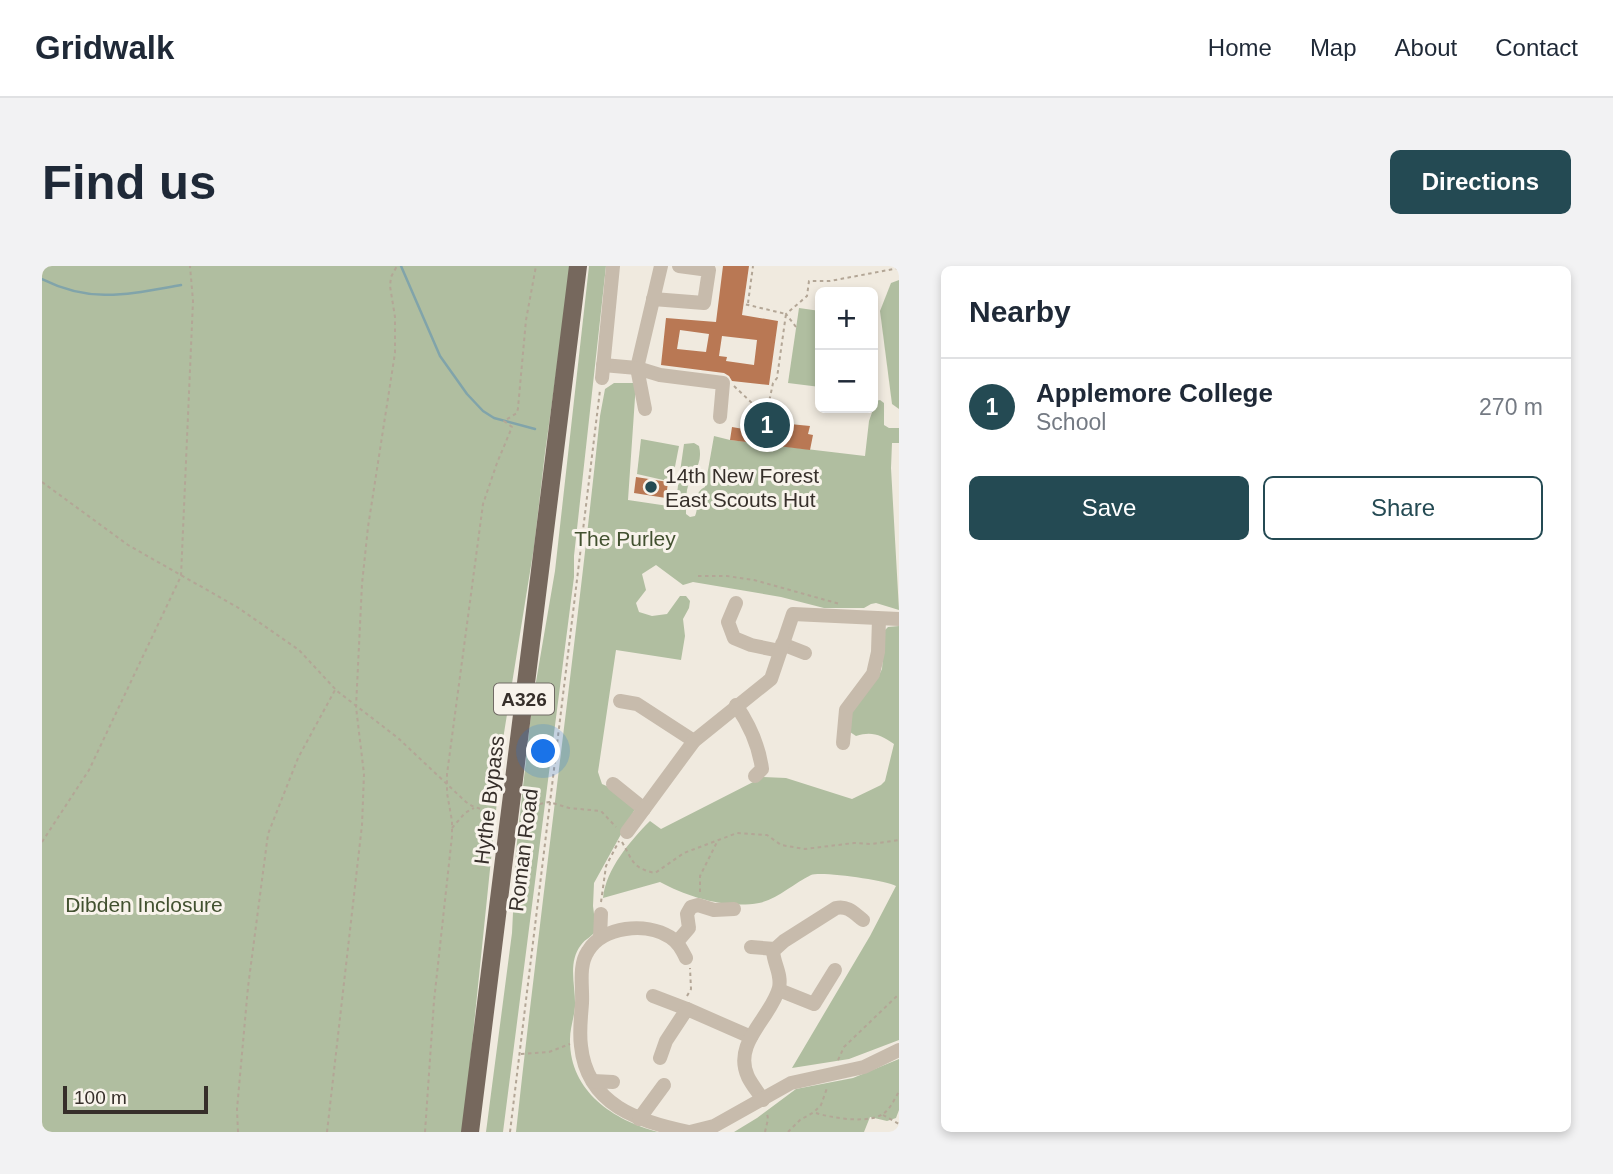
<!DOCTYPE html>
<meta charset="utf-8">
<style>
:root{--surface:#fff;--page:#f2f2f3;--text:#1f2937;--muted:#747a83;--line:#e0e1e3;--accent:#244a53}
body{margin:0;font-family:Helvetica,sans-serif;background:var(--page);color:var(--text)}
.controls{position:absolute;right:21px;top:21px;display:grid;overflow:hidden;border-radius:10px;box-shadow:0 4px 10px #0003}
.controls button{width:63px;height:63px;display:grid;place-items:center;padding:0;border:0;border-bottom:2px solid var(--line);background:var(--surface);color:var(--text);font:35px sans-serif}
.scale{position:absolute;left:21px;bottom:18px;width:145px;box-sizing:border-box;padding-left:7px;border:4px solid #362f2a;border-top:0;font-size:19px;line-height:24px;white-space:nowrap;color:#362f2a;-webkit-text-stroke:5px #f8f3eb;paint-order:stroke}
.you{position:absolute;left:502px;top:486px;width:24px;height:24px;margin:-18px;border:5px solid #fff;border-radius:50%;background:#1a73e8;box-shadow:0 0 0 10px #1a73e833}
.badge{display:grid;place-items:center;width:46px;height:46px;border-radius:50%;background:var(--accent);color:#fff;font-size:23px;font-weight:700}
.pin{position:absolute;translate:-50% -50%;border:4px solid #fff;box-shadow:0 2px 7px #0006}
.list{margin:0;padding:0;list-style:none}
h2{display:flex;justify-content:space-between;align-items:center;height:91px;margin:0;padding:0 28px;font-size:30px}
h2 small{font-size:23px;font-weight:400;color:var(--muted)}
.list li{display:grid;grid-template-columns:46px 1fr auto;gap:21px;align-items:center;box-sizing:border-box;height:98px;padding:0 28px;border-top:2px solid var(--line)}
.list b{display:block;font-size:26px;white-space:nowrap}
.list p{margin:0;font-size:23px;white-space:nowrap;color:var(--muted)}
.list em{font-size:23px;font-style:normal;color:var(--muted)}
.actions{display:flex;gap:14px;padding:21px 28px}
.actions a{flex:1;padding:16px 0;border:2px solid var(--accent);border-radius:10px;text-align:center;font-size:24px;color:var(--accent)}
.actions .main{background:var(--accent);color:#fff}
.map{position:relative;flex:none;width:857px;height:866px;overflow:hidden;border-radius:10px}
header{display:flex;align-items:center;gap:42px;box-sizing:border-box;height:98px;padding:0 35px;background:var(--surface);border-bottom:2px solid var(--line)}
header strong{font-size:33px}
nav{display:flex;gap:38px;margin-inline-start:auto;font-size:24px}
.intro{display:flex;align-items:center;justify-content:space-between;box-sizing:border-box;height:168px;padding:0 42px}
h1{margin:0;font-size:49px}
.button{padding:18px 32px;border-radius:10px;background:var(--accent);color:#fff;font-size:24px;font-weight:700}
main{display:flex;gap:42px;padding:0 42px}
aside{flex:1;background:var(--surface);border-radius:10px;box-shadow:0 4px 10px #0003}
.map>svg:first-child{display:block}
</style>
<header>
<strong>Gridwalk</strong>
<nav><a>Home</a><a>Map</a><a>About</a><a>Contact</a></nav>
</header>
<div class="intro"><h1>Find us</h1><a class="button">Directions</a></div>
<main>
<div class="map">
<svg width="857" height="866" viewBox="0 0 857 866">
<rect width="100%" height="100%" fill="#f0eadf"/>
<g fill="#b0bea0">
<path d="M 0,0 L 529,0 L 503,187 L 492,281 L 462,467 L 421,866 L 0,866 Z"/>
<path d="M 547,0 L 564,0 L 532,290 L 532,311 L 461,866 L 444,866 L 470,667 L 474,585 L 490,439 L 513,305 Z"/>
<path d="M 857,14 L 857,143 L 850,138 L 838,45 L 849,17 Z"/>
<path d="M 757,42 L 778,45 L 778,121 L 746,117 Z"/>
<path d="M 572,117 L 594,117 L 586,234 L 633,241 L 642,178 L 652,177 L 657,180 C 662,200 648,207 645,224 C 644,231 644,240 644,248 L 648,251 L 653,250 C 658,239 650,227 663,221 L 672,170 L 688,174 L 823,190 L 827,155 L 834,135 L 838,134 L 842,137 L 842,159 L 847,162 L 857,162 L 857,177 L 850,177 L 849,202 L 857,344 L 834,337 L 829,338 L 822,342 L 782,342 L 739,331 L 651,316 L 641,319 L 614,299 L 600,308 L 604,324 L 594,337 L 597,346 L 610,350 L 625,348 L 638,330 L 644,330 L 648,335 L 647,342 L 641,353 L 643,370 L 639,394 L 574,384 L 556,506 L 560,518 L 578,526 L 593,543 L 552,617 L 551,640 L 554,664 C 550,671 543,673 539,679 C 525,697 534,721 533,741 C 532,752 528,762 528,773 C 527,825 571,854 616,866 L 474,866 C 500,627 533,389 558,150 L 563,123 Z"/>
<path d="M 599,173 L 637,180 L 630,216 L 595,208 Z"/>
<path d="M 857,360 L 857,774 L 807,793 L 750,802 L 828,670 L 854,620 C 843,614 779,605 769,609 C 752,617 736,633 717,637 C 684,643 646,631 618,616 L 561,632 C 564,603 588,575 608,555 L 619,563 L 721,511 L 744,512 L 810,533 L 839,519 L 843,515 L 852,478 C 839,469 830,465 814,470 L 808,466 L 808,447 L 835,413 L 840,403 L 843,364 L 846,361 Z"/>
<path d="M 857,793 L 857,844 L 854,852 L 845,855 L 828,851 L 822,866 L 692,866 L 715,852 L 754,823 L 811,812 Z"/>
</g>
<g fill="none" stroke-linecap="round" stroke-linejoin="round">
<g stroke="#81a4aa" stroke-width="2.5">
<path d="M 359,0 L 398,90 L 425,128 L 441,145 L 452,152 L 493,163"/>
<path d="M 0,13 C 50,38 87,28 139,19"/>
</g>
</g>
<g fill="#b97854" fill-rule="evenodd">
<path d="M 681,0 L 707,0 L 700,49 L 736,55 L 727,119 L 690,115 L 687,110 L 682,107 L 619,99 L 624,52 L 674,56 ZM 638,64 L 667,68 L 664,86 L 635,83 ZM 680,70 L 715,74 L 712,99 L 684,95 L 685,91 L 677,90 Z"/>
<path d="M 708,154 L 768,160 L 766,168 L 771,169 L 768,184 L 688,174 L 690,161 L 707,164 Z"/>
<path d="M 594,211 L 626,216 L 624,232 L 592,227 Z"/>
</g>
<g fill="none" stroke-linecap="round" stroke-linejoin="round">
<g stroke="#b3a696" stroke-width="2" stroke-dasharray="3.5 3.5" stroke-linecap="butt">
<path d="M 706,37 L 711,0"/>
<path d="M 754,61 L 744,48 L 765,30 L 767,15 L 788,15 L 857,2"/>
<path d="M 692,120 L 712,139 L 726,141 L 731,117 L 735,112 L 744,48 L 702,38"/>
<path d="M 0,216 L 86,279 L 195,341 L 257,384 L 295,425 L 356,472 L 424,536 L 430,540 L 454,548"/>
<path d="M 656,310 L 685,310 L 712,314 L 798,338"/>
<path d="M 484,541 L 507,536 L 527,542 L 559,545 L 574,561"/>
<path d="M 410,562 L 423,547 L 432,542"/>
<path d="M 0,576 L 47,504 L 139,310 L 151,35 L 148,0"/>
<path d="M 580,576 C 591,595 590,602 613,607 L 642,587 L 695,567 L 725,569 L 739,579 L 763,583 L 812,577 L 830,578 L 857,574"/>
<path d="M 658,626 L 658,610 L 675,576"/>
<path d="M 559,636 L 564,600 L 577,575"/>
<path d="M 645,730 L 649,723 L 648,702"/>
<path d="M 479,788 L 507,786 L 528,778"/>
<path d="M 796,794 L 802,781 L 857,728"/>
<path d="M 774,847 C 790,852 826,858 841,848 C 848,843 853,833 857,825"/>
<path d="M 841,849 L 857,858"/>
<path d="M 0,864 L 2,866"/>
<path d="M 196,866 L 195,843 L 206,721 L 226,568 L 256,492 L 293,424"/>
<path d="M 285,866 L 320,559 L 322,508 L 314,441 L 320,318 L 326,261 L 353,87 L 353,51 L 348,20 L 349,11 L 355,0"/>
<path d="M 383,866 L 392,735 L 410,570 L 410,555 L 405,527 L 405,508 L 441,238 L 455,197 L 470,161 L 462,155 L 475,147 L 476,142 L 484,54 L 494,0"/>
<path d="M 468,866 L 558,124"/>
<path d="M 723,866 L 726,853 L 725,847"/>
<path d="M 746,866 L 758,854 L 772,846 L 779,839 L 785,822"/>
</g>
<g stroke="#c7bbac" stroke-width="14">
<path d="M 611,33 L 662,37 L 667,4 L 637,0"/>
<path d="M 561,99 L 595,102 L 619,0"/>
<path d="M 560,112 L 571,0"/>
<path d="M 603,143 L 595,102 L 618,109 L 681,117 L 678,151"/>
<path d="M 694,337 L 686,356 L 692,372 L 709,379 L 738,385"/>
<path d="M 740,378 L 763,387"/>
<path d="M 578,435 L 595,438 L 652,475"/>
<path d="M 694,439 C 707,458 717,480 720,503 L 713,510"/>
<path d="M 801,477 L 804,444 L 831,408 L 836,386 L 837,353"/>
<path d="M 571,518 L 602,543"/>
<path d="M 585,566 L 652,475 L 729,413 L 751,348 L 857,353"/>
<path d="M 558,671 L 559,648"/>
<path d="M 635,676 L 647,662 L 645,648 L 649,641 L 656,639 L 672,644 L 692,643"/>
<path d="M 709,681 L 733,683"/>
<path d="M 644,692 C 640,684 636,676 628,671 C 604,656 561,660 546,685 C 536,700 541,721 540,737 C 539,752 537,765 539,780 C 545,839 597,856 647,866"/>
<path d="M 737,724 L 772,738 L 793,704"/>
<path d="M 611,730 L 645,743"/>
<path d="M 618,792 L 624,775 L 645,743 L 709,771"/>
<path d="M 551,815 L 571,816"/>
<path d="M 721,834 C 716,826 710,819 706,811 C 690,777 729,752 737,722 C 740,708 732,699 731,685 L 742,675 L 794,642 C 806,639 813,648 821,654"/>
<path d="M 597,853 L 622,819"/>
<path d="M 648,866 L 672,860 L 749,817 L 822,801 L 857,784"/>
</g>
<path stroke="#76685d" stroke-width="18" d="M 428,866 L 536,0"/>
</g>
<circle fill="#244a53" stroke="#f8f3eb" stroke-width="2.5" cx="609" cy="221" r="7"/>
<g text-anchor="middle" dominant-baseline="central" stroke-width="6" stroke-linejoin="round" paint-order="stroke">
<rect fill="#f8f3eb" stroke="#706a64" stroke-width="2" x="452" y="417.5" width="60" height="31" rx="5"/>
<g font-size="19" font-weight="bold" fill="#362f2a">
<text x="482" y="433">A326</text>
</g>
<g font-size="21" fill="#362f2a" stroke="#f8f3eb" text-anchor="start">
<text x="623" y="209">14th New Forest<tspan x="623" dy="24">East Scouts Hut</tspan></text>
</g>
<g font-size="21" fill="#425130" stroke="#f8f3eb">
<text x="583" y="272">The Purley</text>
<text x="102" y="638">Dibden Inclosure</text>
</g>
<g font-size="21" fill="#362f2a" stroke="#f8f3eb">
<text transform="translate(447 534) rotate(-83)">Hythe Bypass</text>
<text transform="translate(481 584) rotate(-83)">Roman Road</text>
</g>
</g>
</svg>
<div class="controls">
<button>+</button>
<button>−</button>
</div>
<div class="scale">100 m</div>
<div class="you"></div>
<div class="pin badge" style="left:725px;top:159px">1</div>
</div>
<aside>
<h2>Nearby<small></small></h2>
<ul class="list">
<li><span class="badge">1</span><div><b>Applemore College</b><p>School</p></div><em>270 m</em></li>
</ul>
<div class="actions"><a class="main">Save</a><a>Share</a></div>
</aside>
</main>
